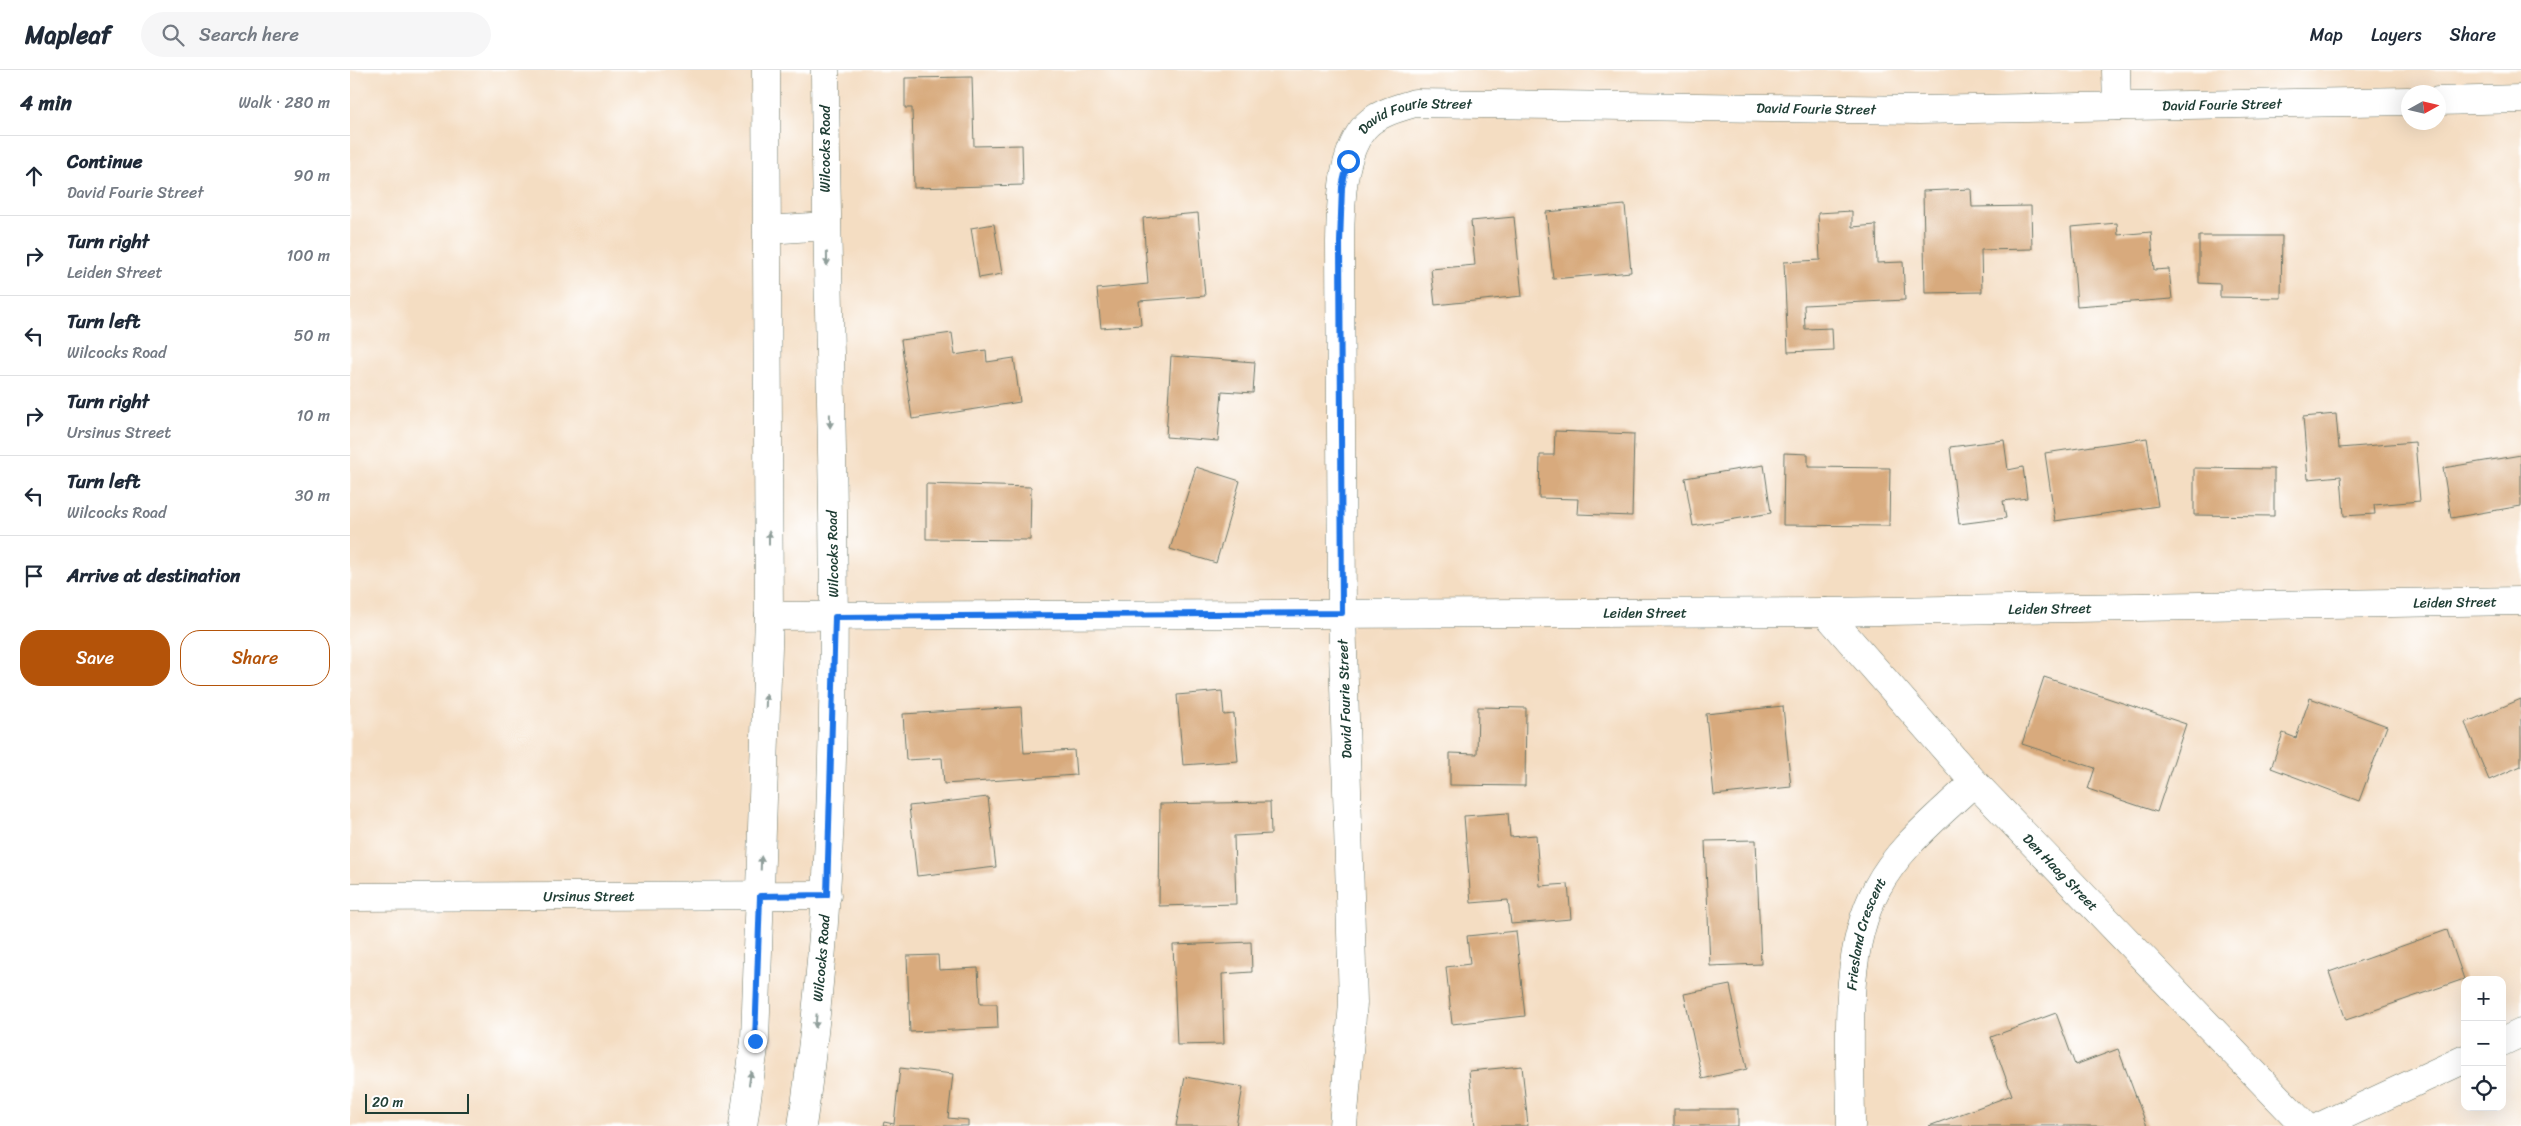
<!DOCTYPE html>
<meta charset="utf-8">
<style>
:root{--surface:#fff;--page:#f6f6f7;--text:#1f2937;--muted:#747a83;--line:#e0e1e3;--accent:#b45309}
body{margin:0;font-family:Sriracha,sans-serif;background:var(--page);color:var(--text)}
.controls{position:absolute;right:15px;bottom:15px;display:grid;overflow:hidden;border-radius:10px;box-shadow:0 5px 20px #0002}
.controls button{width:45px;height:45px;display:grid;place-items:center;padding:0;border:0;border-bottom:1px solid var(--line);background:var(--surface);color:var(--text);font:25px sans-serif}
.compass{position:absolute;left:2051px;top:15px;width:45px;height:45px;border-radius:50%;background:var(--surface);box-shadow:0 5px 20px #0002;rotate:82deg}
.scale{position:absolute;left:15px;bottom:12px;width:104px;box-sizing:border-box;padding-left:5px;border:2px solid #1f3d34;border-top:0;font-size:14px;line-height:18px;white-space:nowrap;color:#1f3d34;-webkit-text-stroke:4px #fff;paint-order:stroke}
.stop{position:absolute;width:15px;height:15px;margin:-11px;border:4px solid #1a73e8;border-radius:50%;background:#fff}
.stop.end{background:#1a73e8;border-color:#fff;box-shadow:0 1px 5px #0008}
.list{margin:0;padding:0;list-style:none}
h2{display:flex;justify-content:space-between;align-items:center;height:65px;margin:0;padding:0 20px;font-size:21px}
h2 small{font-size:16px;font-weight:400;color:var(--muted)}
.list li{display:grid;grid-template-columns:32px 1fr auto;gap:15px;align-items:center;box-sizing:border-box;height:80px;padding:0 20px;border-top:1px solid var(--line)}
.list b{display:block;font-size:19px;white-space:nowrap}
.list p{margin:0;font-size:16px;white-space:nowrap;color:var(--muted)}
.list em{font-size:16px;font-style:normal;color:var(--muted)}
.actions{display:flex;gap:10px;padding:15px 20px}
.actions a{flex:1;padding:11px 0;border:1px solid var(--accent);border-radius:20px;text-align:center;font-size:18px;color:var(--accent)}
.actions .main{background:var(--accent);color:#fff}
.icon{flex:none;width:28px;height:28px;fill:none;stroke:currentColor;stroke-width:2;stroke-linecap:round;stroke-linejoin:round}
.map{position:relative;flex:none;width:2171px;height:1056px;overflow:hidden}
header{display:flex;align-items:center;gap:30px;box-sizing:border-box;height:70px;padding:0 25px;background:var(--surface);border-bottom:1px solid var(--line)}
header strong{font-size:24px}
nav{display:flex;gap:28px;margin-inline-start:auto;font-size:18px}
.search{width:350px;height:45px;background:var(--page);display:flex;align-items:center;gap:12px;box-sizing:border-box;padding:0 18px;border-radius:28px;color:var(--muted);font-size:19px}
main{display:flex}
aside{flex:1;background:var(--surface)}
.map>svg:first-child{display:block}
</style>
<header>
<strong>Mapleaf</strong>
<div class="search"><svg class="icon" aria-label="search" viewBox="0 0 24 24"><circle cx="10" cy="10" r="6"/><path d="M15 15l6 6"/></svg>Search here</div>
<nav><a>Map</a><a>Layers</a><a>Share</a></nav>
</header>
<main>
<aside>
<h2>4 min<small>Walk · 280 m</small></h2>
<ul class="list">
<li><svg class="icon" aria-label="ahead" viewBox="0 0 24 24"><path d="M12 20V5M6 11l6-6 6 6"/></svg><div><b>Continue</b><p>David Fourie Street</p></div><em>90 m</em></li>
<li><svg class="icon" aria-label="right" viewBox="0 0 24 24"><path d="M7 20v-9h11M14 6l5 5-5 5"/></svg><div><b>Turn right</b><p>Leiden Street</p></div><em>100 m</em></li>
<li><svg class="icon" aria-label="left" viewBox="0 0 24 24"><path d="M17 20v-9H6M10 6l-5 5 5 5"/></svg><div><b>Turn left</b><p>Wilcocks Road</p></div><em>50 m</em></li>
<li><svg class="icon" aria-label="right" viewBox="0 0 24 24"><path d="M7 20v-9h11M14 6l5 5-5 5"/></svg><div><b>Turn right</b><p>Ursinus Street</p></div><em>10 m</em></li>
<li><svg class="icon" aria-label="left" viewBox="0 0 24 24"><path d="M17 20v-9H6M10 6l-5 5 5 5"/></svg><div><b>Turn left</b><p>Wilcocks Road</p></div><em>30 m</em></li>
<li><svg class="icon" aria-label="arrive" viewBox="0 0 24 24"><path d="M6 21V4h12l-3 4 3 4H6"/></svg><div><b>Arrive at destination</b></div></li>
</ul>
<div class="actions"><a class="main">Save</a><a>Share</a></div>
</aside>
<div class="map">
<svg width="2171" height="1056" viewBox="0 0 2171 1056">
<rect width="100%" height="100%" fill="#fff"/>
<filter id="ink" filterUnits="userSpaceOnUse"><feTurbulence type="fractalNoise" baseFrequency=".02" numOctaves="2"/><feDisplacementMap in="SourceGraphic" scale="10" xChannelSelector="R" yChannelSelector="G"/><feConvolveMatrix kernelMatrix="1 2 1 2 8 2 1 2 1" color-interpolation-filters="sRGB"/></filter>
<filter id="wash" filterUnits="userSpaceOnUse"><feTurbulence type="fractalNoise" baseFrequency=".0096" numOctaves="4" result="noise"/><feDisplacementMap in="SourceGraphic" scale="20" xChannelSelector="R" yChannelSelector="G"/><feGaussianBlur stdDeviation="1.12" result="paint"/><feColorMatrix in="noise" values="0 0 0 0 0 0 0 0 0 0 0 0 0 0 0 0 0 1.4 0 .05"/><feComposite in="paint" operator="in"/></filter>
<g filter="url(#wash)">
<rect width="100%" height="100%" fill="#f4ddc2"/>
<g id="blocks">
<g fill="#d8aa7d">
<path d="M 622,7 L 624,76 L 672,75 L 673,115 L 564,118 L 562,38 L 555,38 L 555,8 Z"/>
<path d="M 1621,119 L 1622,137 L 1681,136 L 1682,179 L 1631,180 L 1632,222 L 1575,223 L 1573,121 Z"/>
<path d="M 1275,135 L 1281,202 L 1203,209 L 1196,142 Z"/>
<path d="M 1502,141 L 1502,157 L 1526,155 L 1527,193 L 1553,192 L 1555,230 L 1454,235 L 1455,259 L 1482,258 L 1483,280 L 1438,282 L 1434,192 L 1470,190 L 1468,143 Z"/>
<path d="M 848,143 L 855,226 L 789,231 L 791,255 L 751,258 L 747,219 L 798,214 L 793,148 Z"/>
<path d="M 1164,147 L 1172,226 L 1085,235 L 1081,199 L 1125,195 L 1121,151 Z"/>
<path d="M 1767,153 L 1768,165 L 1801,162 L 1804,200 L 1819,199 L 1822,229 L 1727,236 L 1721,157 Z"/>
<path d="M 644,154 L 652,204 L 629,208 L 621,158 Z"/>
<path d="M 1849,166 L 1932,166 L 1931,228 L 1870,227 L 1870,214 L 1849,213 Z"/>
<path d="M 602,263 L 605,285 L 636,280 L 637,292 L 664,288 L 670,332 L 562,349 L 551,270 Z"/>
<path d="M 821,286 L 905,292 L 903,323 L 872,321 L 868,371 L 816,367 Z"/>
<path d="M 1986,344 L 1989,378 L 2065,372 L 2070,431 L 2024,435 L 2025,444 L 1994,446 L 1991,406 L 1958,409 L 1953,347 Z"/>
<path d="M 1205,361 L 1284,364 L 1282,446 L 1227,444 L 1228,429 L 1189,428 L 1190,385 L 1204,385 Z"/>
<path d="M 1797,368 L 1808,436 L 1705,451 L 1695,383 Z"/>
<path d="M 1654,370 L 1658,400 L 1673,397 L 1677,428 L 1653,431 L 1656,448 L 1609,454 L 1600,377 Z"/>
<path d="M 1434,383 L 1458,384 L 1458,397 L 1540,398 L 1539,456 L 1433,455 Z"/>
<path d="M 2171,385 L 2171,436 L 2101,448 L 2093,398 Z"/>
<path d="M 1414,395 L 1421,443 L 1343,456 L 1335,408 Z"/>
<path d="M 846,397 L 890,411 L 866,493 L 820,479 Z"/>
<path d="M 1844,398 L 1924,399 L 1924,446 L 1844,445 Z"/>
<path d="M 576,414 L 681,417 L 680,470 L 576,469 Z"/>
<path d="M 1694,607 L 1836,654 L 1807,742 L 1738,719 L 1745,698 L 1672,674 Z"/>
<path d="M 872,621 L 874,645 L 884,644 L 888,691 L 833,695 L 827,625 Z"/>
<path d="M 1960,628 L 2037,656 L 2009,731 L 1921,698 L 1933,663 L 1946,668 Z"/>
<path d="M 2171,629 L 2171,696 L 2139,710 L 2115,653 Z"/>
<path d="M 1433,636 L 1441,717 L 1364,725 L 1356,644 Z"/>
<path d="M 671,637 L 674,683 L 724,680 L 726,705 L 594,714 L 592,688 L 556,690 L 553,644 Z"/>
<path d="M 1128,637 L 1176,638 L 1175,716 L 1100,715 L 1100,683 L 1127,684 Z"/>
<path d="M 638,727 L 646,797 L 567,806 L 559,736 Z"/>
<path d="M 920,732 L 921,764 L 884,766 L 886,834 L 809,836 L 810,734 Z"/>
<path d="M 1158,743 L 1160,767 L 1186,765 L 1190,816 L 1218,814 L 1221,849 L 1161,854 L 1158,830 L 1121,833 L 1114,746 Z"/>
<path d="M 1406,770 L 1411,894 L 1360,896 L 1355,771 Z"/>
<path d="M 2097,860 L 2114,909 L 1996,950 L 1979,902 Z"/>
<path d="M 1166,861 L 1175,946 L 1102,954 L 1096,897 L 1120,894 L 1117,866 Z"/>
<path d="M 901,872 L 902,902 L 872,904 L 874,974 L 827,975 L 823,875 Z"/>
<path d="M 588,885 L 589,900 L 628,898 L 630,934 L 647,934 L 648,958 L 560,962 L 557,886 Z"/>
<path d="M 1380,915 L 1397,999 L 1352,1009 L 1334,924 Z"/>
<path d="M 1706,943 L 1725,995 L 1768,979 L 1797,1056 L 1579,1056 L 1662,1025 L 1641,967 Z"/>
<path d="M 1172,996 L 1178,1056 L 1125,1056 L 1119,1001 Z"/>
<path d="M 550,998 L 603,1004 L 598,1048 L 618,1050 L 618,1056 L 533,1056 L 534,1052 L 544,1054 Z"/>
<path d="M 835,1007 L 893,1017 L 886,1056 L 826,1056 Z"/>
<rect x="1324" y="1039" width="64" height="17"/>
</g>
</g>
</g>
<g filter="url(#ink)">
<use href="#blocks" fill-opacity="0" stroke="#6a7566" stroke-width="1"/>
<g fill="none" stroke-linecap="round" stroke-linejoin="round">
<defs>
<g id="minor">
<path d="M 1766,0 L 1767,36"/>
<path d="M 2088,31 L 2171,29"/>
<path d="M 418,160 L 476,156"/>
<path id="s1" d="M 1475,542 L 1624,712 L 1955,1056"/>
<path id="s2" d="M 419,546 L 1475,542 L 2171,531"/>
<path id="s3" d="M 0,827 L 477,825"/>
<path d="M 2152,972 L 2171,963"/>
<path d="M 393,1056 L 405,971 L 419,546 L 416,0"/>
<path id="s4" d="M 452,1056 C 504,707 477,352 475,0"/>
<path id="s5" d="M 993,1056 L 1003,933 L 992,543 L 990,172 C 991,137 990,89 1013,59 C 1024,44 1048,38 1065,33 L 1569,40 L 2058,31"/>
<path id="s6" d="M 1501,1056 C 1501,981 1491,884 1527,818 C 1549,776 1591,744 1624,712"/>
<path d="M 1971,1056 L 2115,989"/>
</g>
</defs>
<use href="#minor" stroke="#6a7566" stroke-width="29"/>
<use href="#minor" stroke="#fff" stroke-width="28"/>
</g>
<defs><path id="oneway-solid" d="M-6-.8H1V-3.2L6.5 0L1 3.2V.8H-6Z" transform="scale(1.25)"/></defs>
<g fill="#8f9e9a">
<use href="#oneway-solid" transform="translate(477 189) rotate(89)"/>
<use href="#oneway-solid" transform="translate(480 351) rotate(89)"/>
<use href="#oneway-solid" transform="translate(419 468) rotate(-90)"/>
<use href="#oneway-solid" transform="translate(416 631) rotate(-88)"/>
<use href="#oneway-solid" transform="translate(411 793) rotate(-88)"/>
<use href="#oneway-solid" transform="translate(466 951) rotate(95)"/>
<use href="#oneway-solid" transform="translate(400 1008) rotate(-82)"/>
</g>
</g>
<g fill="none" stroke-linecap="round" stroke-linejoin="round" filter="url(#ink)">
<path stroke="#1a73e8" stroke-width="6" d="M 405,971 L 410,826 L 477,825 L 485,547 L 992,543 L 990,172 L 992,117 L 998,91"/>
</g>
<g text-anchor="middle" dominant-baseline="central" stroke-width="5" stroke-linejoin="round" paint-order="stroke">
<g font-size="14" fill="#1f3d34" stroke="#fff">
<text stroke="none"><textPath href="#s5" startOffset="1868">David Fourie Street</textPath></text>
<text stroke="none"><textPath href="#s5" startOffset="1462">David Fourie Street</textPath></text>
<text stroke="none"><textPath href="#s5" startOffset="1058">David Fourie Street</textPath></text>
<text transform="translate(475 79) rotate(-90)">Wilcocks Road</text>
<text transform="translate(483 484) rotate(-91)">Wilcocks Road</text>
<text stroke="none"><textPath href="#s2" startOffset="1686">Leiden Street</textPath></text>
<text stroke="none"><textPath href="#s2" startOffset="1281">Leiden Street</textPath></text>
<text stroke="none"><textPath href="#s2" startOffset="876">Leiden Street</textPath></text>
<text transform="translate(995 629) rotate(-92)">David Fourie Street</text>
<text stroke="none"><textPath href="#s1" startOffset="351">Den Haag Street</textPath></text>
<text stroke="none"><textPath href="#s3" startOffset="239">Ursinus Street</textPath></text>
<text stroke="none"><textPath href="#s6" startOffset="194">Friesland Crescent</textPath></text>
<text stroke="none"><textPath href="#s4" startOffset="169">Wilcocks Road</textPath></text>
</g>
</g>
</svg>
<div class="controls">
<button>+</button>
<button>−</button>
<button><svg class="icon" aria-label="locate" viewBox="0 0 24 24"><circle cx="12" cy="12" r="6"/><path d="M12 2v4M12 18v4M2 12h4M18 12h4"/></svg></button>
</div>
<svg class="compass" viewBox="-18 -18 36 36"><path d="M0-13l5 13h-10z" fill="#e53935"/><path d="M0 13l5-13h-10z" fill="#747a83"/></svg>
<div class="scale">20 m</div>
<div class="stop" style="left:998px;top:91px"></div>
<div class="stop end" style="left:405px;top:971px"></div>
</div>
</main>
